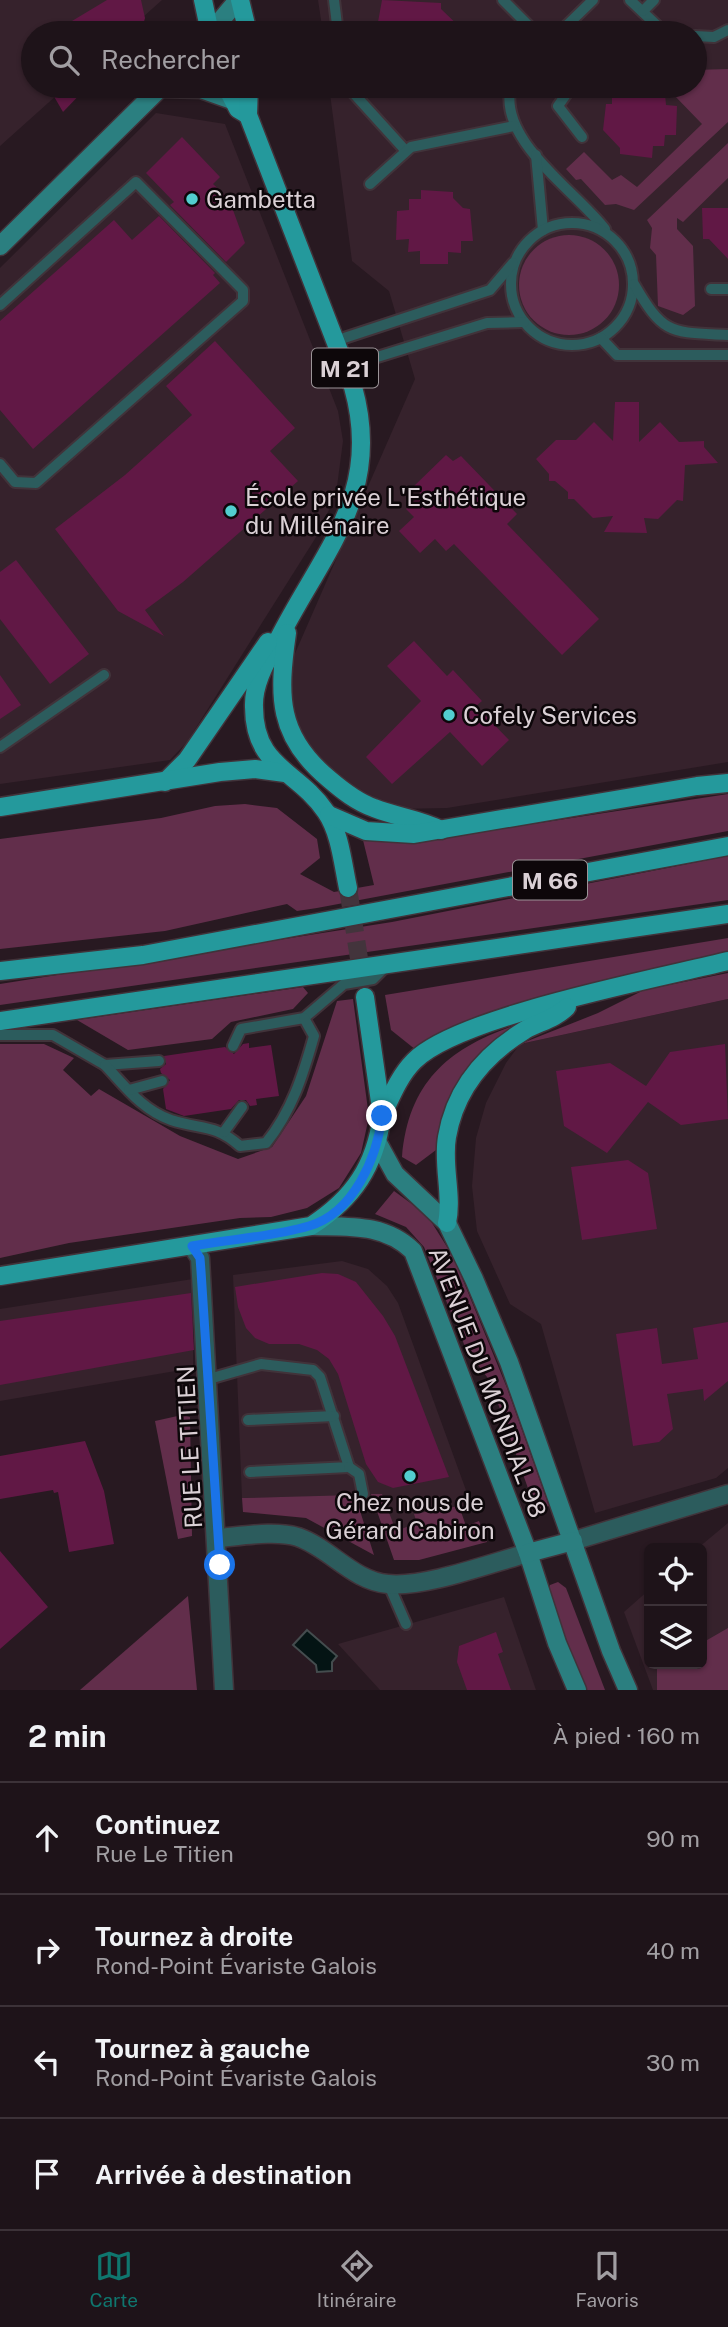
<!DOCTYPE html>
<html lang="fr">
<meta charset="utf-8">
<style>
:root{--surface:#1e1319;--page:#2b2026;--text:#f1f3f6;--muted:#a19ea2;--line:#3c3238;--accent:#0f766e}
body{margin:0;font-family:"Public Sans",sans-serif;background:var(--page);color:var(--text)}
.controls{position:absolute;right:21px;bottom:21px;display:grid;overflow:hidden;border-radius:10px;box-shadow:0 2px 5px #0004}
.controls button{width:63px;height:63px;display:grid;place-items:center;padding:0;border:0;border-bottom:2px solid var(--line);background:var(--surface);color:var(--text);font:35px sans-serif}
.stop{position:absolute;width:21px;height:21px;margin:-16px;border:5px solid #1a73e8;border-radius:50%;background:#fff}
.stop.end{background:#1a73e8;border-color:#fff;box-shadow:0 2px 7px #0008}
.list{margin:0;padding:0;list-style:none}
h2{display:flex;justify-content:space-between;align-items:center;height:91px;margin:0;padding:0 28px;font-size:30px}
h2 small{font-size:23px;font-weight:400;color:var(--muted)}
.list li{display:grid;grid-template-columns:46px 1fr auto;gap:21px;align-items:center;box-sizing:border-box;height:112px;padding:0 28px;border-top:2px solid var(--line)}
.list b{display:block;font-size:26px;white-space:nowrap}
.list p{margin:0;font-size:23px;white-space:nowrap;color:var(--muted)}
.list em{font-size:23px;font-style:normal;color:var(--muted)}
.icon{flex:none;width:38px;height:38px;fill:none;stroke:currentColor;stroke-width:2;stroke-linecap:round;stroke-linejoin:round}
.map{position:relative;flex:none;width:728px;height:1690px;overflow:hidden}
.search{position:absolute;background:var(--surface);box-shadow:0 2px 5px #0004;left:21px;right:21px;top:21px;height:77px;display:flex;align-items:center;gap:18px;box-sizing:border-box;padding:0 24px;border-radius:38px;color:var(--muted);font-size:26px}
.sheet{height:539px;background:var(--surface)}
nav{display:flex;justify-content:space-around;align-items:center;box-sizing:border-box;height:98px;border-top:2px solid var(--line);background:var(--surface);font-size:19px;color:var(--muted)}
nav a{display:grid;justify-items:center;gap:4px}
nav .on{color:var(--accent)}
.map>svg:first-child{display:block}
</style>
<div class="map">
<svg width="728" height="1690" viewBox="0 0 728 1690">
<rect width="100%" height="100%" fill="#281921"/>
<g fill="#36222c">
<path d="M 0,0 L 162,0 L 125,33 L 33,33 L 33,86 L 67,86 L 0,146 Z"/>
<path d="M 318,0 L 728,0 L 728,762 L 447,808 L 396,809 L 359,793 L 313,758 L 286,699 L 293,658 L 415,379 L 389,291 L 352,261 L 329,86 L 695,86 L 695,33 L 323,33 Z"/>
<path d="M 156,113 L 225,124 L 338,411 L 343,441 L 336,494 L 318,534 L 187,742 L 170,760 L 0,784 L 0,268 Z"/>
<path d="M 728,999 L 728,1468 L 716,1478 L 595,1513 L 541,1324 L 510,1304 L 477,1231 L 472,1186 L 476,1138 L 486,1103 L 506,1063 L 520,1044 Z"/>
<path d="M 342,1261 L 368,1269 L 387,1286 L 398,1303 L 471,1504 L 394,1533 L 386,1512 L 372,1514 L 366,1496 L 242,1498 L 233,1275 Z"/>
<path d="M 193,1279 L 193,1368 L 0,1401 L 0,1309 Z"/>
<path d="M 728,1523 L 728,1690 L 653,1690 L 624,1612 L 649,1590 L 649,1664 L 702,1664 L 702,1548 L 698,1548 Z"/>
<path d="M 504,1597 L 536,1690 L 380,1690 L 338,1644 Z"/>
</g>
<g fill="#622e4b">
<path d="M 728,69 L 728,122 L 634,210 L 616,204 L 605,205 L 581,179 L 576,180 L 566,169 L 584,152 L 612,180 L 621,175 L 637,187 L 702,124 L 673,94 L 680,86 L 695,86 L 695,70 Z"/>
<path d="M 728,143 L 728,178 L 683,222 L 677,218 L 677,229 L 693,246 L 695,306 L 683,315 L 658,306 L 656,255 L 650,248 L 652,228 L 647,220 Z"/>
<circle cx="569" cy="285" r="50"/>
<path d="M 728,794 L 728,831 L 317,908 L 297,911 L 287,904 L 165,931 L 0,949 L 0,839 L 161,818 L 215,806 L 245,804 L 277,808 L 317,839 L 320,858 L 300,874 L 334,892 L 374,885 L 362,836 L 385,840 L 454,836 Z"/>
<path d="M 728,856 L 728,900 L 0,1005 L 0,984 L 392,922 Z"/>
<path d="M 728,938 L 728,954 L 416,1050 L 391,1030 L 385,995 Z"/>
<path d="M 728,973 L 728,999 L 520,1044 L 598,1013 L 644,990 Z"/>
<path d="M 303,987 L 308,993 L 293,1009 L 231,1022 L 212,1039 L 128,1050 L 77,1020 Z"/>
<path d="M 353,999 L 369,1117 L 361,1153 L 339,1188 L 307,1208 L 271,1217 L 240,1218 L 69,1243 L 0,1258 L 0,1044 L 44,1044 L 74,1058 L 63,1070 L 91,1096 L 99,1089 L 180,1136 L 238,1159 L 272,1147 L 306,1096 L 337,1001 Z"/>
<path d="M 528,1021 C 495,1054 435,1099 436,1150 L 416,1165 L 402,1157 C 409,1076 455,1044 528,1021 Z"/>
<path d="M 394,1191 L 427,1215 L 454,1258 L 507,1388 L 549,1506 L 536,1511 L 490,1381 L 466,1349 L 424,1247 L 406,1227 L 375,1214 Z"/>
<path d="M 182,1415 L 190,1417 L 192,1536 L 178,1539 L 155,1421 Z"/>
<path d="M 371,1494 L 382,1494 L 396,1531 L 417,1523 L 414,1514 L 459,1506 L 466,1526 L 479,1521 L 487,1542 L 419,1560 L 394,1560 Z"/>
<path d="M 355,1495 L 374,1555 L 306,1518 L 243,1512 L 242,1498 Z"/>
<path d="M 558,1582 L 566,1588 L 605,1690 L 586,1690 L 548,1592 L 550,1585 Z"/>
<path d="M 188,1596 L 197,1690 L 80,1690 Z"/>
<path d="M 728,1628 L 728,1690 L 657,1690 L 657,1664 L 702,1664 L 702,1643 Z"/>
</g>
<path fill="#041414" stroke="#444c4e" stroke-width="2" d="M 307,1630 L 337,1656 L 332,1662 L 332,1671 L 317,1672 L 316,1665 L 293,1645 Z"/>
<g fill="#611845">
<path d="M 107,0 L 141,0 L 145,18 L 141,33 L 52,33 Z"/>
<path d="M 382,0 L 441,3 L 441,9 L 466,33 L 376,33 Z"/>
<path d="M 48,86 L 88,86 L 63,112 Z"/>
<path d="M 624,86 L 654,86 L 654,94 L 665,94 L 666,105 L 677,106 L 676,135 L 665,135 L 664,146 L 653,146 L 652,158 L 620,154 L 620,148 L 603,130 L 606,104 L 612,104 L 612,93 L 624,94 Z"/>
<path d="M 182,137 L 220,177 L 213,184 L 229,199 L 245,243 L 226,262 L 170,205 L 174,202 L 146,173 Z"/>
<path d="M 421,190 L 453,192 L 453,198 L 463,208 L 470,209 L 473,241 L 461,241 L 461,253 L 448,252 L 448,264 L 420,264 L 420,251 L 408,252 L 409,239 L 396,240 L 397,211 L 409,210 L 409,199 L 421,199 Z"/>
<path d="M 702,208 L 728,208 L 728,259 L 709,239 L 703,239 Z"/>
<path d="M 159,216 L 215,273 L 213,275 L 220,283 L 33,449 L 0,410 L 0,321 L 114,220 L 132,240 Z"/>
<path d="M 215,341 L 295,428 L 270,451 L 298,481 L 183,582 L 145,610 L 164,636 L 118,611 L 55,529 L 125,475 L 192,415 L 166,386 Z"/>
<path d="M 615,402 L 639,402 L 639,442 L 660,422 L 679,442 L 704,441 L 704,447 L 718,463 L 685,465 L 683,501 L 677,500 L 658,519 L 644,518 L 647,533 L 604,532 L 613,516 L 593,518 L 574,499 L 568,499 L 568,492 L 555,481 L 549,481 L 549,474 L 536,459 L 556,440 L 576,440 L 594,422 L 613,441 Z"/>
<path d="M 446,455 L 453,461 L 461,456 L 517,514 L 507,524 L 599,619 L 562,655 L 454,544 L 446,551 L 435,539 L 420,553 L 399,531 L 414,517 L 406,509 L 421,494 L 414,486 Z"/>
<path d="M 16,560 L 89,654 L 50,684 L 0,619 L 0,572 Z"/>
<path d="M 414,641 L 447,676 L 453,670 L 482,701 L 476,706 L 509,740 L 482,766 L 450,732 L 392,784 L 366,757 L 421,701 L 387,666 Z"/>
<path d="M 0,675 L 21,705 L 0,719 Z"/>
<path d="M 249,1043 L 249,1048 L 271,1045 L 279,1096 L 256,1099 L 257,1105 L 250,1106 L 246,1100 L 239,1100 L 231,1109 L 184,1116 L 166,1109 L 163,1089 L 170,1080 L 161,1073 L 160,1069 L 166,1064 L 164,1056 L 225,1047 L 234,1054 L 243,1044 Z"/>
<path d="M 725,1044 L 728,1119 L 681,1125 L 648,1102 L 607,1153 L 564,1126 L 556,1071 L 610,1063 L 646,1086 L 670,1052 Z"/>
<path d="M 628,1160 L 648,1173 L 657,1229 L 582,1240 L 571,1167 Z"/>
<path d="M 322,1273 L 338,1274 L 356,1282 L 383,1316 L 395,1336 L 449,1477 L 393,1488 L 378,1482 L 366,1464 L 338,1374 L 329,1359 L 317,1350 L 299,1344 L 269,1344 L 255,1338 L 246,1328 L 238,1307 L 235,1287 Z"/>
<path d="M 191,1293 L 194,1350 L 0,1385 L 0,1321 Z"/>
<path d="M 728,1322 L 728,1381 L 704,1401 L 703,1389 L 667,1394 L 673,1429 L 659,1442 L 633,1446 L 616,1334 L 657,1328 L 662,1364 L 698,1359 L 693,1328 Z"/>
<path d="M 85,1441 L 104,1491 L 114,1544 L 69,1552 L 58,1492 L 54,1493 L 53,1490 L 0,1499 L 0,1456 Z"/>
<path d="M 0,1551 L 48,1607 L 0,1649 Z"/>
<path d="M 496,1632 L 503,1652 L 498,1654 L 511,1690 L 467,1690 L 457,1662 L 459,1646 Z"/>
</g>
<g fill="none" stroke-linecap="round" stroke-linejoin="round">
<path stroke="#43343c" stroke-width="18" stroke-dasharray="18 9" stroke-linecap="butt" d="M 348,888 L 365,997"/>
<defs>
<g id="service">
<path d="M 334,0 L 338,33"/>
<path d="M 503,0 L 536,33"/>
<path d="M 630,0 L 665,33"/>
<path d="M 643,11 L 654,0"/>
<path d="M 559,33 L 593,0"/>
<path d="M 695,36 L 714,37 L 728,30"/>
<path d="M 347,86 L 405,150"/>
<path d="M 511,86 C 497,140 575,190 605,229"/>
<path d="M 572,86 L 558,106 L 582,137"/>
<path d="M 536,155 L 543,230"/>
<path d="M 370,184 L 411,147 L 514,126"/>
<circle cx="572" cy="284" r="61"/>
<path d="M 634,284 C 664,336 671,332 728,335"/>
<path d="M 711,289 L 728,289"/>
<path d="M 0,305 L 136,182 L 243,290 L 243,301 L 36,483 L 15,482 L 0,464"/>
<path d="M 601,338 L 617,355 L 728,355"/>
<path d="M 335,341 L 490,290 L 513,263"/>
<path d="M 345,367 L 487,323 L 524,322"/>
<path d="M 0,747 L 104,675"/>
<path d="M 0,1035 L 53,1035 L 105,1065 L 159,1061"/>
<path d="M 233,1046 L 241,1029 L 304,1018 L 344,984 L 373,979 L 386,966"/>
<path d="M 105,1065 C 125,1086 142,1110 171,1120 C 201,1130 214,1123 240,1146 L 266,1143 C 292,1111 303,1075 314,1036 L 304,1018"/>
<path d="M 129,1090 L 162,1081"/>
<path d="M 224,1132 L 242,1107"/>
<path d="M 209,1379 L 261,1364 L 313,1370 L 320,1377 L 349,1467 L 250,1472"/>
<path d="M 248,1420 L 334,1416"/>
<path d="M 349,1467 L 359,1474 L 363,1494"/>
<path d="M 389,1585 L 406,1624"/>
</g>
<g id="minor">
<path d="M 192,1246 L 200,1258 L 224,1690"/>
<path d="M 218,1538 C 242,1536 276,1530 298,1537 C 330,1548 353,1581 388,1584 C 424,1588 491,1563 528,1553"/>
<path d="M 573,1541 L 728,1494"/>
</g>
<g id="secondary">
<path d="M 210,33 L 238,0"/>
<path d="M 160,88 L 201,89 L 232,100"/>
<path d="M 0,246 L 162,86"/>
<path d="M 378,1143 L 395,1174 L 447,1223 L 474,1279 L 509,1362 L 611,1651 L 628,1690"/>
<path d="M 311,1226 C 349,1227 384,1223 413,1251 L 528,1553 L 557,1643 L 577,1690"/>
<path d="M 528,1553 L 573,1541"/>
</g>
<g id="primary">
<path d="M 203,0 L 210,33"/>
<path d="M 240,0 L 248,33"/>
<path d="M 226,86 L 238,109 L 248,115"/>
<path d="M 249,86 L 248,115 L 353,387 C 383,493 324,550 279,638 C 268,659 253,682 254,707 C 254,768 298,770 326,812 C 340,832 343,865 348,888"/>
<path d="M 287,633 C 278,696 277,736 329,779 C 343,791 357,802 374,808 C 397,817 419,819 441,830"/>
<path d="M 165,782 L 187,760 L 268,642"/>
<path d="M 0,807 L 220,772 L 255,769 L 285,773"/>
<path d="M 329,815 L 366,831 L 414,834 L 697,786 L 728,783"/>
<path d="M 0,971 L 143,955 L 728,846"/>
<path d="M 0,1021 L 728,914"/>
<path d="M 382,1116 C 391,1097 399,1076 414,1061 C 458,1016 660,978 728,961"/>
<path d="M 447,1223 C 453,1196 442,1165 447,1137 C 455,1090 484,1055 525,1030 C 539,1022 555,1019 567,1007"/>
<path d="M 0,1276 L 311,1226 C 354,1198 375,1166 382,1116 L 365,997"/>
</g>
</defs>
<use href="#service" stroke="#41333a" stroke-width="14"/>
<use href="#minor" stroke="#41333a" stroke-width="21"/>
<use href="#secondary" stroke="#41333a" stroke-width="21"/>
<use href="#primary" stroke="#41333a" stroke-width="21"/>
<use href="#service" stroke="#2c5c5d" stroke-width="10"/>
<use href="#minor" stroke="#2c5c5d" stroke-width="18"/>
<use href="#secondary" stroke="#2b7f80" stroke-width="18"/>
<use href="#primary" stroke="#24999c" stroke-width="18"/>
</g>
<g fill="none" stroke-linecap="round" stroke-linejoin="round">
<path stroke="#1a73e8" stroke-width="9" d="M 220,1565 L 201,1271 L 200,1258 L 192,1246 C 230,1239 272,1237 309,1226 C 354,1213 377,1157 382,1116"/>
</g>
<g fill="#52cdcf" stroke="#0d070a" stroke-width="2.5">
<circle cx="192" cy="199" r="7"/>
<circle cx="231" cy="511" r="7"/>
<circle cx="449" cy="715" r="7"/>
<circle cx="410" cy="1476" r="7"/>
</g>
<g text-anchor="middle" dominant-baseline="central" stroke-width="5" stroke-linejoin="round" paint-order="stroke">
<g fill="#0d070a" stroke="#9c9498" stroke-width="2">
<rect x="312" y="348.5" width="66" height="39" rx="5"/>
<rect x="513" y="860.5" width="74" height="39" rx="5"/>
</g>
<g font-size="23" font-weight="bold" fill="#dad0d5">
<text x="345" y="368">M 21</text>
<text x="550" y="880">M 66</text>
</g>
<g font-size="24" fill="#dad0d5" stroke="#0d070a" text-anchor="start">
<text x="206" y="199">Gambetta</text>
<text x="245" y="497">École privée L'Esthétique<tspan x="245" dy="28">du Millénaire</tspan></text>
<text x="463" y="715">Cofely Services</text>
<text x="410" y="1502" text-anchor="middle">Chez nous de<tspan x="410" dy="28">Gérard Cabiron</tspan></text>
</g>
<g font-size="24" fill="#dad0d5" stroke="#0d070a">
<text transform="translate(488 1382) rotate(69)">AVENUE DU MONDIAL 98</text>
<text transform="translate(189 1447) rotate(-93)">RUE LE TITIEN</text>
</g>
</g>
</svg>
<div class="controls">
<button><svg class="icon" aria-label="locate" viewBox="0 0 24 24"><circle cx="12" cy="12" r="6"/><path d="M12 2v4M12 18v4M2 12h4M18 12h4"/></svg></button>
<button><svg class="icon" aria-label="layers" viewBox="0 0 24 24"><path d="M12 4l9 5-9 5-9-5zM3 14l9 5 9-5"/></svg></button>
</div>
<div class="stop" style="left:220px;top:1565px"></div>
<div class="stop end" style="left:382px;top:1116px"></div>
<div class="search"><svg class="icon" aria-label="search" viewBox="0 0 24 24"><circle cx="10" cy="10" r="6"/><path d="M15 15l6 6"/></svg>Rechercher</div>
</div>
<section class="sheet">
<h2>2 min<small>À pied · 160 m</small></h2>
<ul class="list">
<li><svg class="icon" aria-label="ahead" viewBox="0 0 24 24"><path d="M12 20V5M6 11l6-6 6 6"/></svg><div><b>Continuez</b><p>Rue Le Titien</p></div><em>90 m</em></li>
<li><svg class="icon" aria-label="right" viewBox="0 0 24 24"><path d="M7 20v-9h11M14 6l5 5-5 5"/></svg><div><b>Tournez à droite</b><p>Rond-Point Évariste Galois</p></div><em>40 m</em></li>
<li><svg class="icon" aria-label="left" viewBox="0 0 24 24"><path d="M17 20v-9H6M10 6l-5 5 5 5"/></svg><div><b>Tournez à gauche</b><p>Rond-Point Évariste Galois</p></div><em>30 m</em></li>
<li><svg class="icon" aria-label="arrive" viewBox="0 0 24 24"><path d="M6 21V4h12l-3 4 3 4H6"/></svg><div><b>Arrivée à destination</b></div></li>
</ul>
</section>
<nav>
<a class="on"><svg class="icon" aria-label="map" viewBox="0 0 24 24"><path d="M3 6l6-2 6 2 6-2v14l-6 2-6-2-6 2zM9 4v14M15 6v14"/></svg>Carte</a>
<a><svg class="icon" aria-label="directions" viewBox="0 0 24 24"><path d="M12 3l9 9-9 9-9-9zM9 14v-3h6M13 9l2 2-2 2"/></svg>Itinéraire</a>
<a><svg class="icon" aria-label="saved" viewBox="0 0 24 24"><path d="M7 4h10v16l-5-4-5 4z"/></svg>Favoris</a>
</nav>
